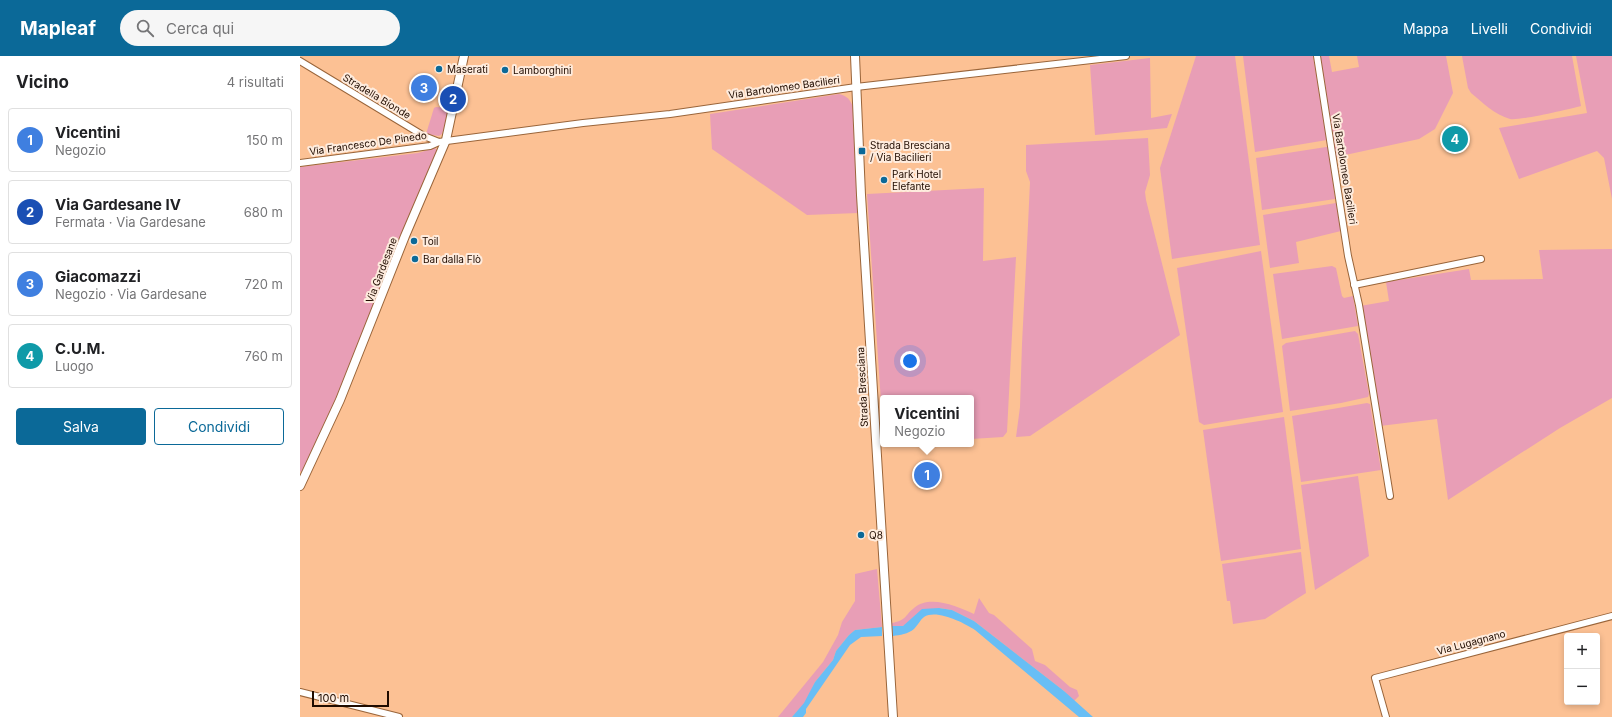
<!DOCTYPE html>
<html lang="it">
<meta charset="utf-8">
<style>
:root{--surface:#fff;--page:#f6f6f6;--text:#202124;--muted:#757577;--line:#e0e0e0;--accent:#0b6998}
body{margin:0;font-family:Inter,sans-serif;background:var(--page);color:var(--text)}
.controls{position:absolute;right:12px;bottom:12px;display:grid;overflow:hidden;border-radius:4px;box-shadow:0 2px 6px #0003}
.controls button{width:36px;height:36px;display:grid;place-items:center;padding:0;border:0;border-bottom:1px solid var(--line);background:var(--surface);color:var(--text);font:20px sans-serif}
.scale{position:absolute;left:12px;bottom:10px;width:77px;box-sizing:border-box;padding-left:4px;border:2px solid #200c00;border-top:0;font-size:11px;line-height:14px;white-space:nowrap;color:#200c00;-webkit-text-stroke:3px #feecde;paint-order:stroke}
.you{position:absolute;left:610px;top:305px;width:14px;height:14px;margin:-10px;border:3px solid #fff;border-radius:50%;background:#1a73e8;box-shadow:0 0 0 6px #1a73e833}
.badge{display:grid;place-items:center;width:26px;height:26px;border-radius:50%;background:var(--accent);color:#fff;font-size:13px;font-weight:700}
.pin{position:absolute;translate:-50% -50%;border:2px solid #fff;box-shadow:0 1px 4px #0006}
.popup{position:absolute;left:580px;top:339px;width:94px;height:52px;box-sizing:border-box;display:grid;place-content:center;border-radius:4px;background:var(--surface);filter:drop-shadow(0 1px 3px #0005);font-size:13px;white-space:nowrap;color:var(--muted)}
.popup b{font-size:15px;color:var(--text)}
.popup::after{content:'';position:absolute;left:50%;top:100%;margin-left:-8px;border:8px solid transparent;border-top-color:var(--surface)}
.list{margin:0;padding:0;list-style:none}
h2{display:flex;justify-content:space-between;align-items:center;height:52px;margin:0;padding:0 16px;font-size:17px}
h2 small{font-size:13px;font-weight:400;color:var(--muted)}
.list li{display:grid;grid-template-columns:26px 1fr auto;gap:12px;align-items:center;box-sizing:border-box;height:64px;margin:0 8px 8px;padding:0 8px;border:1px solid var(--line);border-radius:4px}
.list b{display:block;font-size:15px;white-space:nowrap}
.list p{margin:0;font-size:13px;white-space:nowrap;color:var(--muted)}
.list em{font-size:13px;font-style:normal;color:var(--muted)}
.actions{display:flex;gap:8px;padding:12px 16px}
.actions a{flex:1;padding:9px 0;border:1px solid var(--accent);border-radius:4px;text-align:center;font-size:14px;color:var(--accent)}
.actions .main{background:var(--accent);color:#fff}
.icon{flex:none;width:22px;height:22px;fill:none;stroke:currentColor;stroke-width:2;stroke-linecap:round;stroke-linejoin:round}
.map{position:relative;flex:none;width:1312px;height:661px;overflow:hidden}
header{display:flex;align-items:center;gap:24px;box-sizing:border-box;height:56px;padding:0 20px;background:var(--accent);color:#fff}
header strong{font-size:19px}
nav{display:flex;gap:22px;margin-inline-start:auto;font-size:14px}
.search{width:280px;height:36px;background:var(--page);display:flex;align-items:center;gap:10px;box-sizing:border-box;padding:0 14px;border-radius:22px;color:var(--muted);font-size:15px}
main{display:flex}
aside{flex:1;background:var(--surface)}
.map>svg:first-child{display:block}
</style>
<header>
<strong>Mapleaf</strong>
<div class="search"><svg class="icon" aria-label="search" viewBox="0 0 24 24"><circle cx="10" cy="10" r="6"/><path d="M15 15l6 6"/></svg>Cerca qui</div>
<nav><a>Mappa</a><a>Livelli</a><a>Condividi</a></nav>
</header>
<main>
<aside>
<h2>Vicino<small>4 risultati</small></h2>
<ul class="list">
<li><span class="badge" style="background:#3f7fe0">1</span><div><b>Vicentini</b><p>Negozio</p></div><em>150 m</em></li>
<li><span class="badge" style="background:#1a4fb4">2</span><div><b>Via Gardesane IV</b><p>Fermata · Via Gardesane</p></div><em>680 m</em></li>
<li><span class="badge" style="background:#3f7fe0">3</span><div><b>Giacomazzi</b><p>Negozio · Via Gardesane</p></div><em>720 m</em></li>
<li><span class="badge" style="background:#0f9aa8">4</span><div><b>C.U.M.</b><p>Luogo</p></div><em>760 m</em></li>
</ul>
<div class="actions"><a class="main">Salva</a><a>Condividi</a></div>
</aside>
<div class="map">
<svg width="1312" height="661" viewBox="0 0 1312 661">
<rect width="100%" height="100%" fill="#fcc194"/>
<g fill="#e89eb6">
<path d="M 896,0 L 935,0 L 960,189 L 872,203 L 860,112 Z"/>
<path d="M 943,0 L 1013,0 L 1027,84 L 955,96 Z"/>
<path d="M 1020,0 L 1029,0 L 1032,16 L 1059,11 L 1057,0 L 1146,0 L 1153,37 L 1135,73 L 1119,83 L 1036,101 Z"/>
<path d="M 1162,0 L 1272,0 L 1281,50 C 1270,53 1219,65 1210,63 C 1195,59 1182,46 1171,37 L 1168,32 Z"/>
<path d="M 1276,0 L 1312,0 L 1312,143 L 1304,102 L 1297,95 L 1219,123 L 1199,72 L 1287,57 Z"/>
<path d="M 850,2 L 851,62 L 872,58 L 867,72 L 795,79 L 790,9 Z"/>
<path d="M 539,38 C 547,40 550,43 553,51 L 558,157 L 507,159 L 412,93 L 410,58 Z"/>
<path d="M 136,51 L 150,52 L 142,78 L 139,80 L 126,78 L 134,52 Z"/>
<path d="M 848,82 L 850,119 L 845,136 L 846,144 L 880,279 L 730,380 L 716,381 L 720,351 L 722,288 L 728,169 L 730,126 L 726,115 L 726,89 Z"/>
<path d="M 1026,91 L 1028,91 L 1035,143 L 962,154 L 956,102 Z"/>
<path d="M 135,92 L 137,94 L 40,335 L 3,417 L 0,415 L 0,111 L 118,97 Z"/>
<path d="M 684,132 L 683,205 L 716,201 L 707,376 L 703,381 L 671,383 L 671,342 L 583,342 L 583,376 L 567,138 Z"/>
<path d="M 1036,147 L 1041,175 L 996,186 L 999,207 L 970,212 L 963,159 Z"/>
<path d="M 1312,193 L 1312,342 L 1260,372 L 1148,444 L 1137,363 L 1080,370 L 1060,250 L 1089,245 L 1086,226 L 1169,213 L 1171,224 L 1243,223 L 1239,194 Z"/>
<path d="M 961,195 L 983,356 L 904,369 L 899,366 L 877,212 Z"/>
<path d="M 1032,210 L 1036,212 L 1042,240 L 1044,242 L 1053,240 L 1058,270 L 982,283 L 973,218 Z"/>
<path d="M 1055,275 L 1058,278 L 1069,338 L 1068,341 L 1041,347 L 990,355 L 982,290 L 986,287 Z"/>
<path d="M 1067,347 L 1070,348 L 1081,414 L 1001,426 L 992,360 Z"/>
<path d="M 984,361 L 1001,493 L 921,505 L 903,374 Z"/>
<path d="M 1058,420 L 1069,500 L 1015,534 L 1001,429 Z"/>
<path d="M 1001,496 L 1006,537 L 965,563 L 933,568 L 930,545 L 927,545 L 922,508 Z"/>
<path d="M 577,513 L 582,571 L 555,574 L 549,579 L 536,595 L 533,604 L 515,626 L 505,647 L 492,661 L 478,661 L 523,606 L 538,579 L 542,566 L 555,545 L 555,518 Z"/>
<path d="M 679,542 L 689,557 L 694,559 L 732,593 L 735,605 L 745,609 L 770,631 L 777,634 L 779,640 L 774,645 L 764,635 L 674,565 L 652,554 L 639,552 L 603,570 L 592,570 L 592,567 C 607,564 604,560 614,552 C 630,538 658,551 674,558 Z"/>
</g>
<g fill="#68bef5">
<path d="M 639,552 L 652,554 L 674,565 L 764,635 L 793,661 L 779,661 L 675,574 C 664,567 637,553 624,561 C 620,564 618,569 614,573 C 608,578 600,579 593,580 L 592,570 L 603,570 L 622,553 Z"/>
<path d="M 582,571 L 582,580 L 561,581 L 550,589 L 506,653 L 506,657 L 503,661 L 492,661 L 504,647 L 515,626 L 533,604 L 536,595 L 549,579 L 555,574 Z"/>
</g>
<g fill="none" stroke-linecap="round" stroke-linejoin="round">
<defs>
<g id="minor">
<path d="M 1017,0 L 1048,200 L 1059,249 L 1090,440"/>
<path d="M 0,5 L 124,80 L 139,86 L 283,67 L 370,58 L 556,31 L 826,0"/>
<path d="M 0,107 L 130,90 L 139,86"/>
<path d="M 1054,229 L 1181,203"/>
<path d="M 0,636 L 99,661"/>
<path d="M 1086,661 L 1075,622 L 1312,560"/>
</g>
<g id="major">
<path d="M 555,0 L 561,139 L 593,661"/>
<path d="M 0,430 L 40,344 L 105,180 L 146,84 L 164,0"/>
</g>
</defs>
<use href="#minor" stroke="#9a653a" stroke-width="8"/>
<use href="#major" stroke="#9a653a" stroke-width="10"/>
<use href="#minor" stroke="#fff" stroke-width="6"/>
<use href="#major" stroke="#fff" stroke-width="8"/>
</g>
<g fill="#0b6998" stroke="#feecde" stroke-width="1.5">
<circle cx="139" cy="13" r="4"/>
<circle cx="205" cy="14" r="4"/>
<rect x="558" y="91" width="8" height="8" rx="2"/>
<circle cx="584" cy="124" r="4"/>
<circle cx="114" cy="185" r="4"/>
<circle cx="115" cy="203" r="4"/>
<circle cx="561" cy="479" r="4"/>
</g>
<g text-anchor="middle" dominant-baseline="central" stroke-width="4" stroke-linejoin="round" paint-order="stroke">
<g font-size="10" fill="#200c00" stroke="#feecde" text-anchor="start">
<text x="147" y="13">Maserati</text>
<text x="213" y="14">Lamborghini</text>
<text x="570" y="89">Strada Bresciana<tspan x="570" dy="12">/ Via Bacilieri</tspan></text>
<text x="592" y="118">Park Hotel<tspan x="592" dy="12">Elefante</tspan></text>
<text x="122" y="185">Toil</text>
<text x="123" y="203">Bar dalla Flò</text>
<text x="569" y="479">Q8</text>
</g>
<g font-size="10" fill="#200c00" stroke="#feecde">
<text transform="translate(484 31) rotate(-8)">Via Bartolomeo Bacilieri</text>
<text transform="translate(77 40) rotate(31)">Stradella Bionde</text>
<text transform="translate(68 87) rotate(-8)">Via Francesco De Pinedo</text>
<text transform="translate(1045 113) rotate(81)">Via Bartolomeo Bacilieri</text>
<text transform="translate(81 214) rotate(-69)">Via Gardesane</text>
<text transform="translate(562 331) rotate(-93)">Strada Bresciana</text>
<text transform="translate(1171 586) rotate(-15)">Via Lugagnano</text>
</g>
</g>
</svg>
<div class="controls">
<button>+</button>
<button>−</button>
</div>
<div class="scale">100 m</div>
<div class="you"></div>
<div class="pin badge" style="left:627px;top:419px;background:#3f7fe0">1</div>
<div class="popup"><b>Vicentini</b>Negozio</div>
<div class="pin badge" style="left:153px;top:43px;background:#1a4fb4">2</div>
<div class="pin badge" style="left:124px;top:32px;background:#3f7fe0">3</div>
<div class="pin badge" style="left:1155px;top:83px;background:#0f9aa8">4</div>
</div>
</main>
